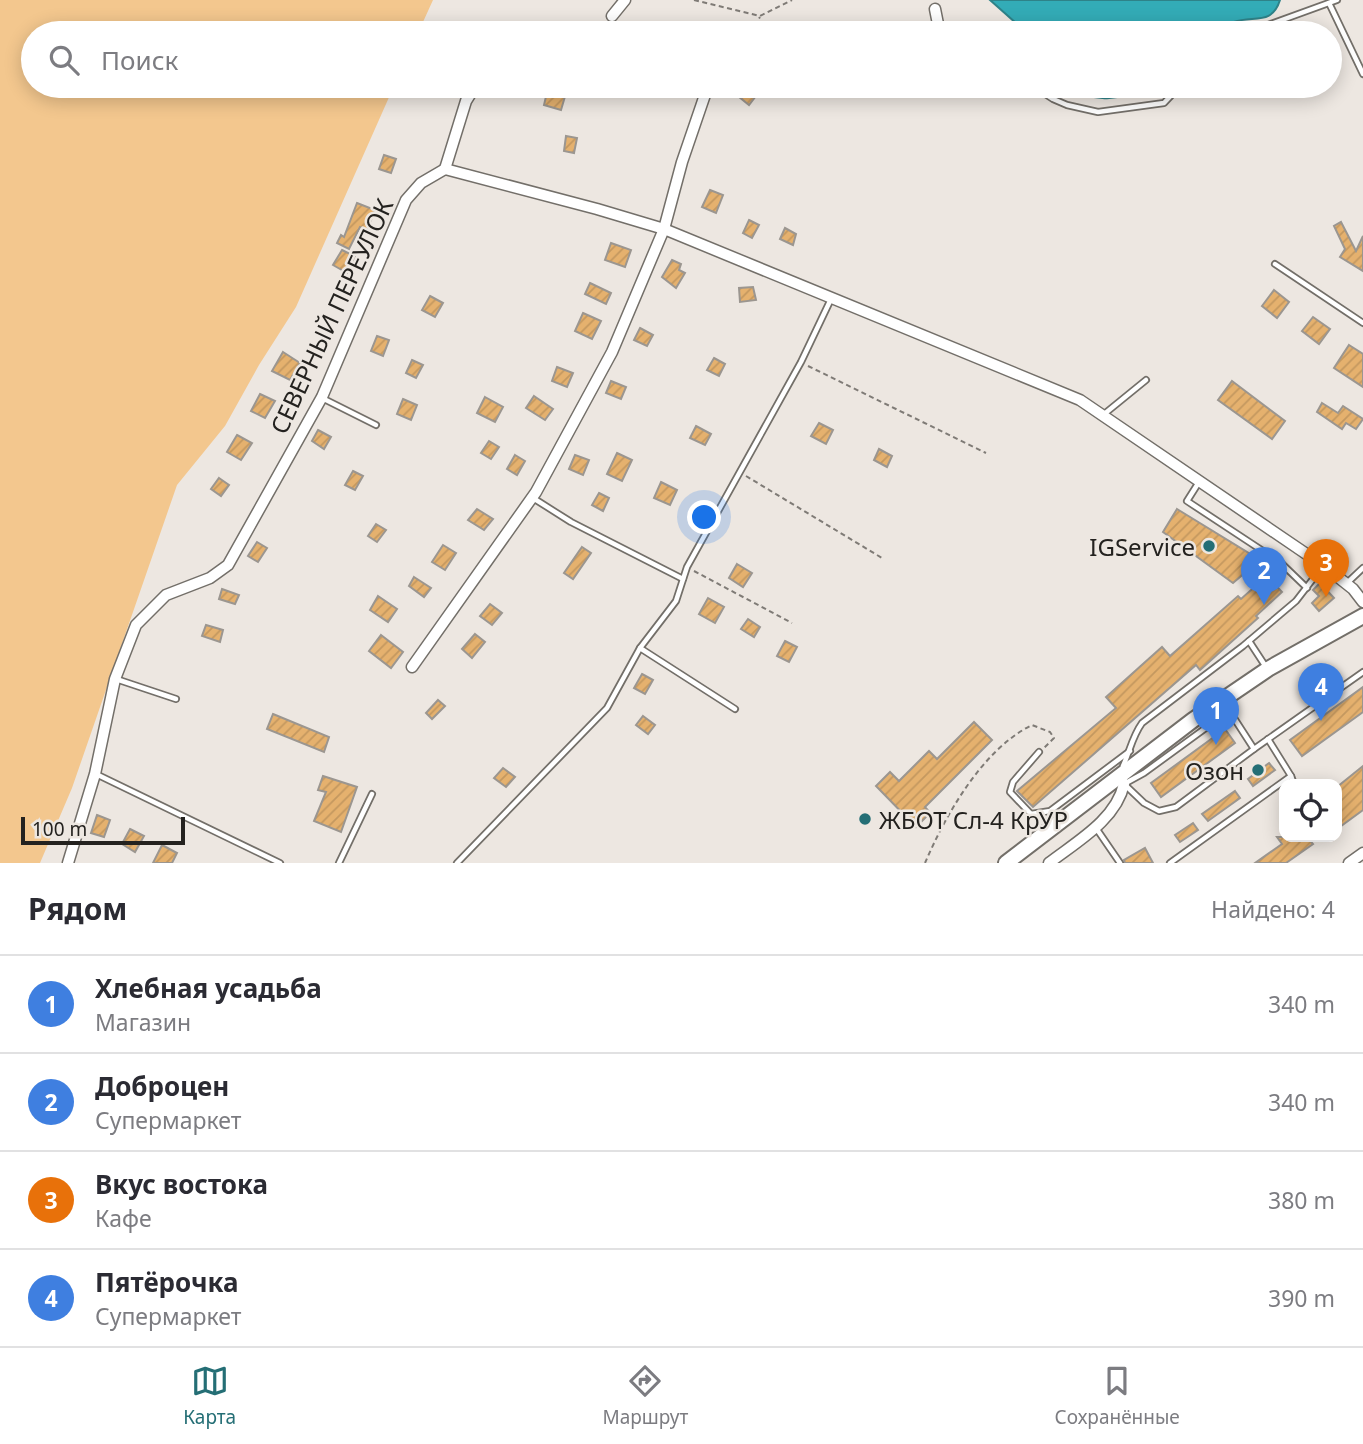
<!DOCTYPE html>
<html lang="ru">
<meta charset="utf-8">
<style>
:root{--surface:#fff;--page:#f2f2f3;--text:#2b2b33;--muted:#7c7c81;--line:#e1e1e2;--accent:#246e75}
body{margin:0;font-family:"Noto Sans",sans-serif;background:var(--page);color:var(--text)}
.controls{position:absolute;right:21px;bottom:21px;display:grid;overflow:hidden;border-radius:14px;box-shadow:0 4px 18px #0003}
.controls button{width:63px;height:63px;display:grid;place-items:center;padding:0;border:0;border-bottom:2px solid var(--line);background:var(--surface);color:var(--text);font:35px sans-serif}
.scale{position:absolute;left:21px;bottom:18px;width:164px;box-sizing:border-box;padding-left:7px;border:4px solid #24221f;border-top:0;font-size:19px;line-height:24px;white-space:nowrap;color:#24221f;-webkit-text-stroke:5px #ede7e1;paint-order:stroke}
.you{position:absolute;left:705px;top:518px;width:24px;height:24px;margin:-18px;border:5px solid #fff;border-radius:50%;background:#1a73e8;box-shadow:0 0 0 10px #1a73e833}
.badge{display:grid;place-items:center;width:46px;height:46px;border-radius:50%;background:var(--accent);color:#fff;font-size:23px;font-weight:700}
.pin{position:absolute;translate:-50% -58px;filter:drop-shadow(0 2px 4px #0008)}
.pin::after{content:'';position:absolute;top:37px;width:24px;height:21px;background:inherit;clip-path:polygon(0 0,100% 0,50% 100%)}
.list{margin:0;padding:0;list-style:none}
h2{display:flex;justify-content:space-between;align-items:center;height:91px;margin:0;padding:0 28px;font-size:30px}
h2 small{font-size:23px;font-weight:400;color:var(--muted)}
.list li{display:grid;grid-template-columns:46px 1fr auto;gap:21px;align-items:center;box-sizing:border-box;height:98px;padding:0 28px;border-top:2px solid var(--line)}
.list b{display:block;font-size:26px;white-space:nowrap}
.list p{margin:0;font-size:23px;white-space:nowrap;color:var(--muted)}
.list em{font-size:23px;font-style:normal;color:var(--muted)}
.icon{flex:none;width:38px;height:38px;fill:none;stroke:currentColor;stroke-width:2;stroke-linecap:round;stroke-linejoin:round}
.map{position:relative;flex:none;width:1363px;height:863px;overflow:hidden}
.search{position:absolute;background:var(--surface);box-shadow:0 4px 18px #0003;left:21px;right:21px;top:21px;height:77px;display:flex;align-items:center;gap:18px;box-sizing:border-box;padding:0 24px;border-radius:38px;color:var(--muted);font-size:26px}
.sheet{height:483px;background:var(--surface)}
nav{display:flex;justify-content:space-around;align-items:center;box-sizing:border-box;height:98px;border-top:2px solid var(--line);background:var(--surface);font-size:19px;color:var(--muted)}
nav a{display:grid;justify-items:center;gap:4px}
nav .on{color:var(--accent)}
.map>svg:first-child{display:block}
</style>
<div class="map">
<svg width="1363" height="863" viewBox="0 0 1363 863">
<defs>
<pattern id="building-hatch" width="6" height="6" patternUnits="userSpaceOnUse" patternTransform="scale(1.75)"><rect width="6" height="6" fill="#e5b16e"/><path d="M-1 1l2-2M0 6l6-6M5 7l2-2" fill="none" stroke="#c4985f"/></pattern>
</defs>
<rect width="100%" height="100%" fill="#ede7e1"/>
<path fill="#f3c78e" d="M 0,0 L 433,0 L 418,33 L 33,33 L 33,86 L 394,86 L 296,307 L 259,365 L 225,426 L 177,485 L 72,788 L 40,863 L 0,863 Z"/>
<g fill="#33acb7" stroke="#2e8389" stroke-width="2">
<path d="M 990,0 L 1280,0 C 1272,26 1253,15 1234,22 C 1229,24 1225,30 1221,33 L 1031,33 L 1025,31 Z"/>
<path d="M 1071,86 L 1149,86 C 1123,98 1095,106 1071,86 Z"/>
</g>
<g fill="url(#building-hatch)" stroke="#9b9690" stroke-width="2">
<path d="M 746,86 L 752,86 L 759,92 L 749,105 L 738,96 Z"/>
<path d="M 548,88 L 566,93 L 561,110 L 544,105 Z"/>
<path d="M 566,136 L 577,138 L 574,153 L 564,151 Z"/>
<path d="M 384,155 L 396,159 L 391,173 L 379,169 Z"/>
<path d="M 710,190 L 723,195 L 716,213 L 702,207 Z"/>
<path d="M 357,203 L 375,210 L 367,230 L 360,227 L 349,249 L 337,243 L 341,235 L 344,237 Z"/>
<path d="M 749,220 L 759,225 L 752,238 L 743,233 Z"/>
<path d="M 1341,222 L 1356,251 L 1363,236 L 1363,271 L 1340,257 L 1345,249 L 1334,226 Z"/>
<path d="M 785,228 L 796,234 L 793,245 L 780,239 Z"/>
<path d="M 611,243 L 631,250 L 625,267 L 605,260 Z"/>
<path d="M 342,250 L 356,257 L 347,273 L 333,265 Z"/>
<path d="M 672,260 L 681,264 L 679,270 L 685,273 L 676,288 L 662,277 Z"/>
<path d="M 590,283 L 611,293 L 606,304 L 585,294 Z"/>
<path d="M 753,287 L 756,300 L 740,302 L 739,288 Z"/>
<path d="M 1274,290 L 1289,302 L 1277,318 L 1262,306 Z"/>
<path d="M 430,296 L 443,303 L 435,317 L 422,310 Z"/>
<path d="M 583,313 L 601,321 L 592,339 L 575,331 Z"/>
<path d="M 1313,317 L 1330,329 L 1319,344 L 1302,331 Z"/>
<path d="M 640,328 L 653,335 L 647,346 L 634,340 Z"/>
<path d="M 377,336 L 389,340 L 383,356 L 371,351 Z"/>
<path d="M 1349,345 L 1363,354 L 1363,387 L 1334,368 Z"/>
<path d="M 283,352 L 300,363 L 290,380 L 272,371 Z"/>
<path d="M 714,358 L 725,364 L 719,376 L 707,370 Z"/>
<path d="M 412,360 L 423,365 L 416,378 L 406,373 Z"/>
<path d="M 557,367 L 573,373 L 567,387 L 552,381 Z"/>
<path d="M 611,381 L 626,387 L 621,399 L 606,393 Z"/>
<path d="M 1232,381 L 1285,421 L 1272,439 L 1218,400 Z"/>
<path d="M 260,394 L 275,401 L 265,418 L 251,411 Z"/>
<path d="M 534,396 L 553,409 L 545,420 L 526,408 Z"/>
<path d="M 485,397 L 503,407 L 495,422 L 477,413 Z"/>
<path d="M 403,399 L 417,405 L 411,420 L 397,414 Z"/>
<path d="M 1322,403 L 1338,413 L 1343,406 L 1363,419 L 1356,429 L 1346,423 L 1342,429 L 1317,412 Z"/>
<path d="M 819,423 L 833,430 L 826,444 L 811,436 Z"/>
<path d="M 696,426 L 711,434 L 705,445 L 690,438 Z"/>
<path d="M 318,430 L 331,437 L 324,449 L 312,441 Z"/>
<path d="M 237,435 L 252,443 L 241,460 L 227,452 Z"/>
<path d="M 489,441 L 499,447 L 491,459 L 481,453 Z"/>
<path d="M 879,449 L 892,456 L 887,467 L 874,460 Z"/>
<path d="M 617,453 L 632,460 L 622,481 L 607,474 Z"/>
<path d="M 515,455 L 525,461 L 517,475 L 507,469 Z"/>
<path d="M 575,455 L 589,460 L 583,475 L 569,469 Z"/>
<path d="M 353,471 L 363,476 L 355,490 L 345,485 Z"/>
<path d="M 219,478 L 229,485 L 221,496 L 211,489 Z"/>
<path d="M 661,482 L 677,490 L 670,505 L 654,498 Z"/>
<path d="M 599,493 L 609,498 L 603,511 L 592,505 Z"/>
<path d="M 477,509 L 493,519 L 484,530 L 468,520 Z"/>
<path d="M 1177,509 L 1260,560 L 1233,583 L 1163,532 Z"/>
<path d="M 376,524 L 386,530 L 377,542 L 368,536 Z"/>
<path d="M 257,542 L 267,548 L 258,562 L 248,556 Z"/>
<path d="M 443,545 L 456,553 L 445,570 L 432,562 Z"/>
<path d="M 582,547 L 591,553 L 573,579 L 564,573 Z"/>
<path d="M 737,564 L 752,573 L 743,587 L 729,578 Z"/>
<path d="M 1267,576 L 1282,592 L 1256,616 L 1258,618 L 1200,670 L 1196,665 L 1033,807 L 1017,791 L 1116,708 L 1106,697 L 1162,647 L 1170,656 L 1238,596 L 1241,599 Z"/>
<path d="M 414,577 L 431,588 L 424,597 L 409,586 Z"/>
<path d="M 1320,583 L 1334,598 L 1319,611 L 1312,603 L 1319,596 L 1313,590 Z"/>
<path d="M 222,589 L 239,595 L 235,604 L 219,599 Z"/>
<path d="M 378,596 L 397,609 L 388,622 L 370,610 Z"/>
<path d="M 708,598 L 724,607 L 715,623 L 699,614 Z"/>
<path d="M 490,604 L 502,613 L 492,625 L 480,616 Z"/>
<path d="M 748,619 L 760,627 L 754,637 L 741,629 Z"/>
<path d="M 206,625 L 223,630 L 220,642 L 202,636 Z"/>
<path d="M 475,634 L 485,642 L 472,658 L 462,649 Z"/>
<path d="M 381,635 L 403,652 L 391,668 L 369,651 Z"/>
<path d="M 785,641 L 797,647 L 789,662 L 777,656 Z"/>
<path d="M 642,674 L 653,680 L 645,694 L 634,688 Z"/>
<path d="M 1363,687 L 1363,712 L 1302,756 L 1290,740 Z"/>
<path d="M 438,700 L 445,706 L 432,719 L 426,713 Z"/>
<path d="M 273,714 L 329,737 L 324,752 L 267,729 Z"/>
<path d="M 643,716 L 655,725 L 648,734 L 636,725 Z"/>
<path d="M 974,722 L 992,740 L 925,807 L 930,813 L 916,827 L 876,786 L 890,772 L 899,781 L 929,751 L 937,759 Z"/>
<path d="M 1225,729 L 1235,743 L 1161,797 L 1151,783 Z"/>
<path d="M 1269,763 L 1275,770 L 1253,786 L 1248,779 Z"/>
<path d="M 1363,766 L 1363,810 L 1337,829 L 1337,787 Z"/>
<path d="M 503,768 L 515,777 L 506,787 L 494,778 Z"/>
<path d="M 323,776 L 357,787 L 341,832 L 314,821 L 326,792 L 318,790 Z"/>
<path d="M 1235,791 L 1240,798 L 1208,821 L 1202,814 Z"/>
<path d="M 97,815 L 110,820 L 104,837 L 91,833 Z"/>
<path d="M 1193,823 L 1198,830 L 1180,842 L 1175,835 Z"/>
<path d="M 130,829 L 144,836 L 135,852 L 122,844 Z"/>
<path d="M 1277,837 L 1307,837 L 1313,844 L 1286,863 L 1255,863 L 1282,844 Z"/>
<path d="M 162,845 L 177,853 L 172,863 L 153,863 Z"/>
<path d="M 1145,848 L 1153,863 L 1125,863 L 1124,860 Z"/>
</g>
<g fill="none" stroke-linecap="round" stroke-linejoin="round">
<defs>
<g id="service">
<path d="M 1329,3 L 1363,74"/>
<path d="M 938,24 L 946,33"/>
<path d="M 1246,33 L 1337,0"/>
<path d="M 1033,86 L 1053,99 L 1067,105 L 1098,112 L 1164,103 L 1180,86"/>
<path d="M 1275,264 L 1363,323"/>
<path d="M 322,398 L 376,425"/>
<path d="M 1103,415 L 1146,380"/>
<path d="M 1199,482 L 1187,501 L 1281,563 L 1307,588"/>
<path d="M 533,498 L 571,522 L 683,579"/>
<path d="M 1347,583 L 1363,568"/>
<path d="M 1249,641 L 1266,667"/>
<path d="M 640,648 L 735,709"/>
<path d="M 116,679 L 176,699"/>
<path d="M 1223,701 L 1254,749 L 1176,807 L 1159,811 L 1144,803 L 1124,784 L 1144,773 L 1229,711"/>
<path d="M 1268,739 L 1291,776 L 1294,784"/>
<path d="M 1254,749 L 1363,672"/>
<path d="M 1039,752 L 1013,782 L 1010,792 L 1031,814 L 1050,811 L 1130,751"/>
<path d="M 1123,766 C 1130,751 1132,737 1142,723 L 1243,646 L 1296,601 L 1323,566"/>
<path d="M 96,774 L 280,863"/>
<path d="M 1096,828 L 1120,863"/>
<path d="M 339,863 L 372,794"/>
<path d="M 457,863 L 607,708 L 640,648 L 676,601 L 687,567 L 801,362 L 831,299"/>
<path d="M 1170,863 L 1291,776"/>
</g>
<g id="minor">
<path d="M 935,9 L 938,24"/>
<path d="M 612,16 L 625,0"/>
<path d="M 445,169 L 597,209 L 664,229 L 1080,400 L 1324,566 L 1353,589 L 1363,602"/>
<path d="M 445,169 L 466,101 L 471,93 L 483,86"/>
<path d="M 412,667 L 536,492 L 612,352 L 664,229 L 682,162 L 708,86"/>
<path d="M 68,863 L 95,774 L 115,679 L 136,625 L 166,595 L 210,578 L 228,565 L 322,397 L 406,200 L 421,183 L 445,169"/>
<path d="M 1049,863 C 1076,842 1116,820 1124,784 L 1119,777"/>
<path d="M 1349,863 L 1363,853"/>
</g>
<path id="secondary" d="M 1006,863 L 1193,720 L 1268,669 L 1363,616"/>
</defs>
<use href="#service" stroke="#736f69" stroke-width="8"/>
<use href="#minor" stroke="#736f69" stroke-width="13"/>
<use href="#secondary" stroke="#736f69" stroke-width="18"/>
<g stroke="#7f7b76" stroke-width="2" stroke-dasharray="5 3.5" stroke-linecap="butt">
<path d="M 694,0 L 760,16 L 792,0"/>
<path d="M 587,33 L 604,22"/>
<path d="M 750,33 L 760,17"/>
<path d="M 808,366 L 986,453"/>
<path d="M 746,476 L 882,558"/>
<path d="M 694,571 L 792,623"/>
<path d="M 925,863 C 946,814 983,749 1032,725 L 1050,732 L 1054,738 L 1044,748"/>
</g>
<use href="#service" stroke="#fff" stroke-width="4.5"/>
<use href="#minor" stroke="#fff" stroke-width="10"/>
<use href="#secondary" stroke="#fff" stroke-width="14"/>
</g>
<g fill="#246e75" stroke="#ede7e1" stroke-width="2.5">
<circle cx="1209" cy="546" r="7"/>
<circle cx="1258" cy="770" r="7"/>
<circle cx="865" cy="819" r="7"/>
</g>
<g text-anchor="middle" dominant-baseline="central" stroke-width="5" stroke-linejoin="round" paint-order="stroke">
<g font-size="24" fill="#24221f" stroke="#ede7e1">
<text transform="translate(331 316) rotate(-65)">СЕВЕРНЫЙ ПЕРЕУЛОК</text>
</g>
<g font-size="24" fill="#24221f" stroke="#ede7e1" text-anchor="end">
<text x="1195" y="546">IGService</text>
<text x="1244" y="770">Озон</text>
<text x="879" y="819" text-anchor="start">ЖБОТ Сл-4 КрУР</text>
</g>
</g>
</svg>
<div class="controls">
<button><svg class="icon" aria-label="locate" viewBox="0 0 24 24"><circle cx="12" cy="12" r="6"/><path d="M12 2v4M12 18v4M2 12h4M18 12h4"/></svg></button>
</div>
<div class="scale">100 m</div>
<div class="you"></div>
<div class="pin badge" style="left:1216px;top:745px;background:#3f7fe0">1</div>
<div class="pin badge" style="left:1264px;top:605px;background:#3f7fe0">2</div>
<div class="pin badge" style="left:1326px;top:597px;background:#e8710a">3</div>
<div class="pin badge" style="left:1321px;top:721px;background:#3f7fe0">4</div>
<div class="search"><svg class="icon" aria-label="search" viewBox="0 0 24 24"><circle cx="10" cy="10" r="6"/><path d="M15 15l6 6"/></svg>Поиск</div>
</div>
<section class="sheet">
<h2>Рядом<small>Найдено: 4</small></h2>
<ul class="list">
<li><span class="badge" style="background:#3f7fe0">1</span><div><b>Хлебная усадьба</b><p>Магазин</p></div><em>340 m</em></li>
<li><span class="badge" style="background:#3f7fe0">2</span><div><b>Доброцен</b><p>Супермаркет</p></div><em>340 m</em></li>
<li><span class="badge" style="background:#e8710a">3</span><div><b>Вкус востока</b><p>Кафе</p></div><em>380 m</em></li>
<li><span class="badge" style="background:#3f7fe0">4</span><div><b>Пятёрочка</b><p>Супермаркет</p></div><em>390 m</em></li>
</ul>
</section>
<nav>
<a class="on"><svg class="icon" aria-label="map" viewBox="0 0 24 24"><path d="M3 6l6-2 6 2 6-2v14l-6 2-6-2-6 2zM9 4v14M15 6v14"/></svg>Карта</a>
<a><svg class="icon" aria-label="directions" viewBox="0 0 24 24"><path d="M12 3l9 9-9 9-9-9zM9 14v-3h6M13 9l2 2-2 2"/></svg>Маршрут</a>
<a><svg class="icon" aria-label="saved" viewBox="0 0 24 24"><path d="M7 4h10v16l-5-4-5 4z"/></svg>Сохранённые</a>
</nav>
